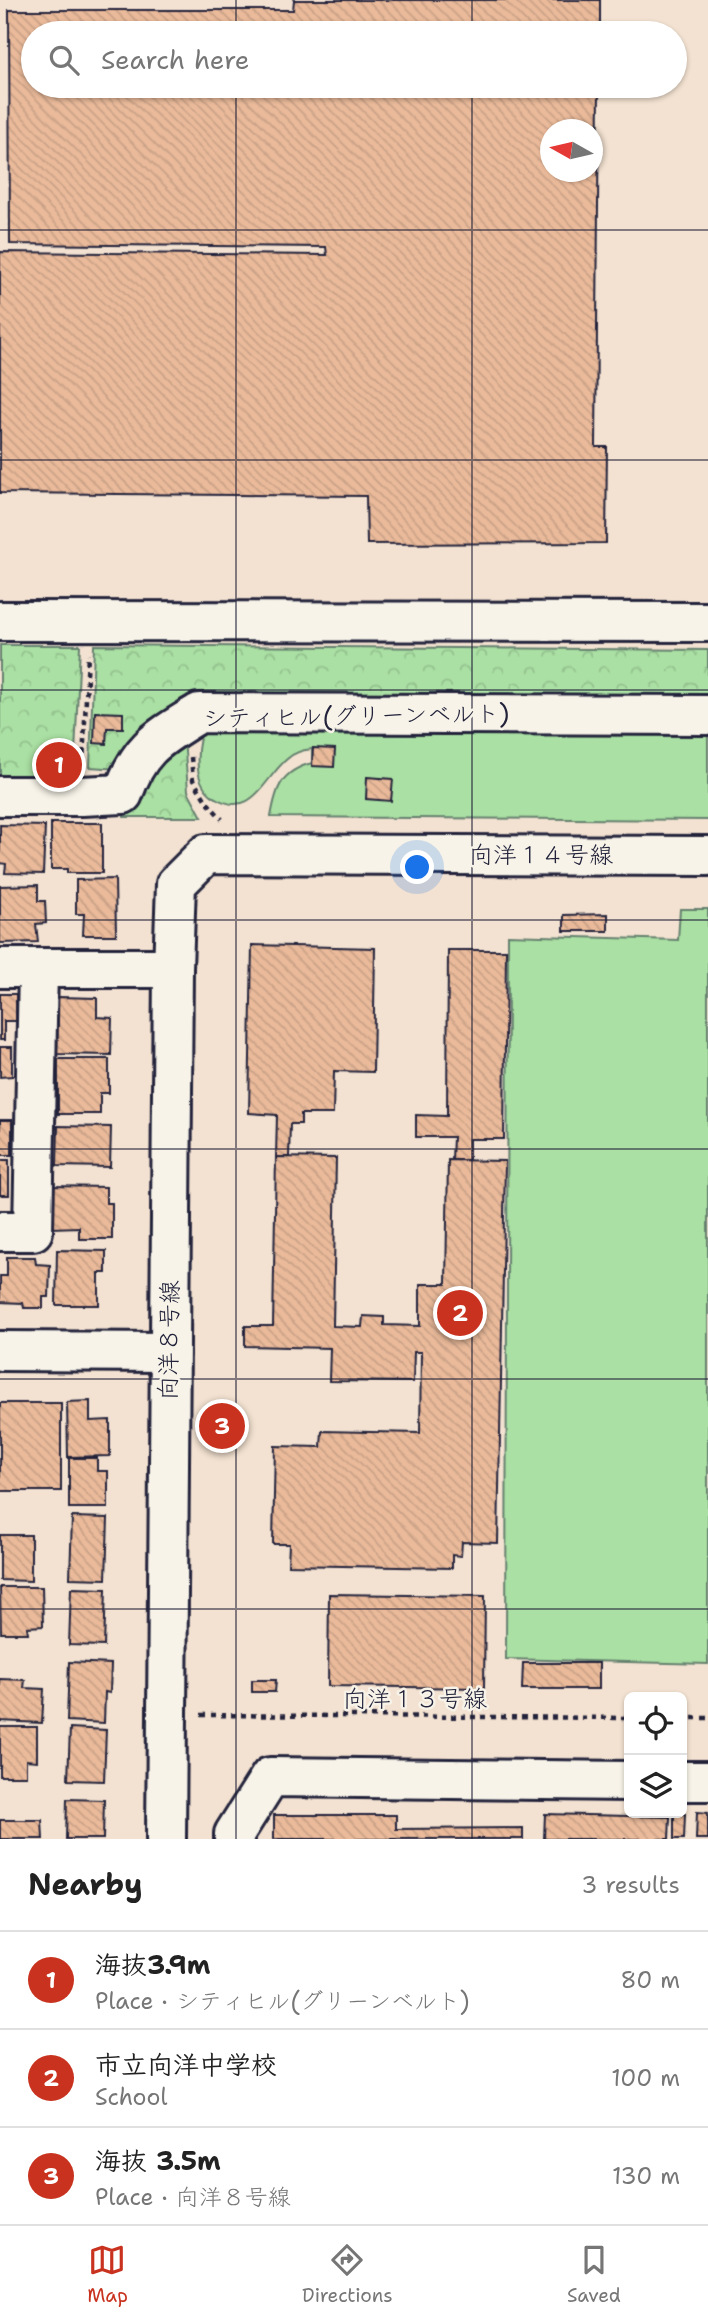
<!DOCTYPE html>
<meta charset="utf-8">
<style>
:root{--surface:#fff;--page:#f6f6f6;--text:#222;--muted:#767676;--line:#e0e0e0;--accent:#c8321e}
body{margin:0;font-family:"Shantell Sans","Klee One",sans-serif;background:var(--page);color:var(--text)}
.controls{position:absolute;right:21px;bottom:21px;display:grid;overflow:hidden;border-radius:10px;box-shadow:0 2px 5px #0004}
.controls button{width:63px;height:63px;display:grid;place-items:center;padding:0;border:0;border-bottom:2px solid var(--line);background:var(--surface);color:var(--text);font:35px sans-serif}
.compass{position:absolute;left:540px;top:119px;width:63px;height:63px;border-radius:50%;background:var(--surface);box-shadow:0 2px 5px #0004;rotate:278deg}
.you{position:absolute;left:418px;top:868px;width:24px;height:24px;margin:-18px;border:5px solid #fff;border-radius:50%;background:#1a73e8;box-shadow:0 0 0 10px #1a73e833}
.badge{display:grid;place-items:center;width:46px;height:46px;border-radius:50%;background:var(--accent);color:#fff;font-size:23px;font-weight:700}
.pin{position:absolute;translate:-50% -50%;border:4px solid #fff;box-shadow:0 2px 7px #0006}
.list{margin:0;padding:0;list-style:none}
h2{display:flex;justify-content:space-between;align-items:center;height:91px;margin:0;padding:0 28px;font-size:30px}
h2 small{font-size:23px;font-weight:400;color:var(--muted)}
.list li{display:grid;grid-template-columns:46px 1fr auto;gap:21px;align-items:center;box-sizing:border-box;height:98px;padding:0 28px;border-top:2px solid var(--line)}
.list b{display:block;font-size:26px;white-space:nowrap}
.list p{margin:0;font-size:23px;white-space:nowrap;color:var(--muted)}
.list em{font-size:23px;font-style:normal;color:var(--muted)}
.icon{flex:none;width:38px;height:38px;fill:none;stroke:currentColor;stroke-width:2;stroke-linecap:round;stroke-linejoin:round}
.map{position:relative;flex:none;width:708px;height:1839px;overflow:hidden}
.search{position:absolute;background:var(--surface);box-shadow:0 2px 5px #0004;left:21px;right:21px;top:21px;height:77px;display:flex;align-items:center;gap:18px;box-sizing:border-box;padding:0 24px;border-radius:38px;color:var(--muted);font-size:26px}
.sheet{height:385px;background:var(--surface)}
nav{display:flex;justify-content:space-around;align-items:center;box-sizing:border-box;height:98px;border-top:2px solid var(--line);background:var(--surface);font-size:19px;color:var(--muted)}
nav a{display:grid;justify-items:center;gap:4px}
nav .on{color:var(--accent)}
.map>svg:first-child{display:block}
</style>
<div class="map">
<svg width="708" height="1839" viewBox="0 0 708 1839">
<defs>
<pattern id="forest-crowns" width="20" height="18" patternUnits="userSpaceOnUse" patternTransform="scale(1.75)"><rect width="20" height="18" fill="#aae0a3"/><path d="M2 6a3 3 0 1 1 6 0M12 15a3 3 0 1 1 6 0" fill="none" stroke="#92c08d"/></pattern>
<pattern id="building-back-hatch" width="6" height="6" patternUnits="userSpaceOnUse" patternTransform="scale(1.75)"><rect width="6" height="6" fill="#eaba9a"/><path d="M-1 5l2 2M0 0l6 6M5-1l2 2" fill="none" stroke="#c8a086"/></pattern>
</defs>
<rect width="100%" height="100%" fill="#f3e2d1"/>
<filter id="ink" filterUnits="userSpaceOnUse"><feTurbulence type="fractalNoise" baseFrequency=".0143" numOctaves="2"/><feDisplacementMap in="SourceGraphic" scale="14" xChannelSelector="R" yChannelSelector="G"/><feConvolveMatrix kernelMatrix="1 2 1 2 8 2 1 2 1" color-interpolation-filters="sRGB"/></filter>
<g filter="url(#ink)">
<g fill="#aae0a3" stroke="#66816f" stroke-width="2">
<path d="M 708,724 L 708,820 L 271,817 C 276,788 281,771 312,763 L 312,749 C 302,750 294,752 287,759 C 264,778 252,821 214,797 C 205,791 199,780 198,769 C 197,756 198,738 205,727 Z"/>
<path d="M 680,909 L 708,909 L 708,1664 L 506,1659 L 508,935 L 678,940 Z"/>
</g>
<g fill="url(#forest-crowns)" stroke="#66816f" stroke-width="2">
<path d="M 0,645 L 80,645 L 74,775 L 71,783 L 0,787 Z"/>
<path d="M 94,645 L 708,650 L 708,706 L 210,703 L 120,769 L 90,767 Z"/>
<path d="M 184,738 L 188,791 L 202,817 L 124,817 C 124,782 161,759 184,738 Z"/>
</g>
<g fill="url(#building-back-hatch)" stroke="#22223b" stroke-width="2" fill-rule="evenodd">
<path d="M 294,0 L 600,0 L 600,33 L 33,33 L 33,86 L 599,86 L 596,447 L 607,447 L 606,543 L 367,544 L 366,496 L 0,493 L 0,252 L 327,255 L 326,247 L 10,244 L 9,10 L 293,10 ZM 550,130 L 592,130 L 592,172 L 550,172 Z"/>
<path d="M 95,712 L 123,713 L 123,728 L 107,728 L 106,744 L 94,743 Z"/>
<path d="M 313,748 L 335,749 L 334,767 L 312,766 Z"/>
<path d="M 367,777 L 393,779 L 391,801 L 366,799 Z"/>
<path d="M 51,823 L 102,823 L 102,873 L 67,873 L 67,869 L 51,869 Z"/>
<path d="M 0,825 L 45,826 L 43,874 L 5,873 L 6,864 L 0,863 Z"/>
<path d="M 115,879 L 116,935 L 83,935 L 84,914 L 76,914 L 76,880 Z"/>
<path d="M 38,885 L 38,901 L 45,901 L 46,923 L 36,924 L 38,942 L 0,943 L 0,886 Z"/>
<path d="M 608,914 L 608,931 L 564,931 L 564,915 Z"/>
<path d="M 252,945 L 375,948 L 373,1072 L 334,1071 L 333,1114 L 301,1114 L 301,1124 L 290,1124 L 289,1157 L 276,1157 L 277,1115 L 249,1113 Z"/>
<path d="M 448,950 L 506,950 L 504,1139 L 469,1139 L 469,1160 L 452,1160 L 453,1137 L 416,1137 L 416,1115 L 447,1116 Z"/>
<path d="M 0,994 L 16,994 L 16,1021 L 4,1021 L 4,1040 L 0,1040 Z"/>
<path d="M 58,997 L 97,998 L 97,1017 L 112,1018 L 111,1055 L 57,1054 Z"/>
<path d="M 0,1047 L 12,1047 L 12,1076 L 0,1077 Z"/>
<path d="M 58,1059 L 109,1059 L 109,1093 L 100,1093 L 100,1114 L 58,1114 Z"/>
<rect x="0" y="1120" width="12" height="35"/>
<path d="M 58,1126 L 111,1127 L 110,1167 L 57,1166 Z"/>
<path d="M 276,1157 L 336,1158 L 333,1326 L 362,1327 L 363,1316 L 384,1317 L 384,1325 L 420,1326 L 420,1284 L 446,1284 L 448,1160 L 505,1161 L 498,1543 L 462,1542 L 461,1556 L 452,1555 L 452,1568 L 288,1565 L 289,1544 L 273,1544 L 275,1446 L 321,1447 L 322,1431 L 420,1433 L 421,1352 L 414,1352 L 413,1382 L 329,1381 L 330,1348 L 245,1346 L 245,1326 L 273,1326 Z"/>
<rect x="0" y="1160" width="9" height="35"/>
<path d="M 51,1186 L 106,1187 L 106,1203 L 112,1203 L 112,1239 L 79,1239 L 79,1227 L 51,1228 Z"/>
<path d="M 57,1250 L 106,1251 L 106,1273 L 99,1273 L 99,1305 L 56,1305 Z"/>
<path d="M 7,1257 L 35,1257 L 36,1264 L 50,1265 L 49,1297 L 43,1297 L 43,1308 L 24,1308 L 23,1303 L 0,1302 L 0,1276 L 7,1276 Z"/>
<path d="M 90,1401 L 90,1421 L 110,1420 L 110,1456 L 68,1457 L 67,1402 Z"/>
<rect x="0" y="1403" width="61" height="88"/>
<path d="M 69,1458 L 97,1458 L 97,1471 L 108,1471 L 108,1508 L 69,1508 Z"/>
<path d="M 72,1517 L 108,1518 L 106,1579 L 70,1578 Z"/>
<path d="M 0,1535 L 31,1535 L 31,1581 L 0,1580 Z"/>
<path d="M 0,1587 L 42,1587 L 43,1626 L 27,1627 L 28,1633 L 1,1633 Z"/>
<path d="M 71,1588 L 106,1589 L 104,1646 L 69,1645 Z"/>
<path d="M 329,1594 L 485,1596 L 484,1688 L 328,1686 Z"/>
<path d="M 69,1662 L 111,1664 L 110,1693 L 105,1692 L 104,1723 L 67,1721 Z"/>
<path d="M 523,1663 L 599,1663 L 599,1689 L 522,1689 Z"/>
<path d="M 0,1679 L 25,1680 L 24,1688 L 44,1689 L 42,1723 L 0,1721 Z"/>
<path d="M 252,1680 L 276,1680 L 275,1692 L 252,1692 Z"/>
<path d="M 0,1727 L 37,1727 L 37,1761 L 26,1760 L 26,1776 L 0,1776 Z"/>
<path d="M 70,1728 L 106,1730 L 104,1781 L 68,1780 Z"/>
<path d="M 67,1799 L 104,1800 L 103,1839 L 66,1839 Z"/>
<path d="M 697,1812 L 708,1813 L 708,1839 L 696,1839 Z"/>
<path d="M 545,1814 L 670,1817 L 669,1839 L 544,1839 Z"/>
<path d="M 674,1814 L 685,1814 L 684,1839 L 674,1839 Z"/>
<path d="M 274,1815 L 396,1815 L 396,1829 L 523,1828 L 523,1839 L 274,1839 Z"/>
<path d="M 0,1820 L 42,1820 L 43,1839 L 0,1839 Z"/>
</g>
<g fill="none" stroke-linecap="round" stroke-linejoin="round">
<defs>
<g id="minor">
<path d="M 0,621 L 708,622"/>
<path d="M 0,796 L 81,796 L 123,794 C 139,747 159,738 199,713 L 708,715"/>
<path d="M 0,968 L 173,968"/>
<path d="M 0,1231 L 33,1231 L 38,968"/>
<path d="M 0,1351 L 169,1352"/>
<path d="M 682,1781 L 708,1781"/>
<path d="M 166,1839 L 173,968 L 176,884 L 206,854 L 708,856"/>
<path d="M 234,1839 L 234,1834 L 270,1777 L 629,1781"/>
</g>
</defs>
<use href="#minor" stroke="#22223b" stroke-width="44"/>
<g stroke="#22223b" stroke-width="4.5" stroke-dasharray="5 5" stroke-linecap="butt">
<path d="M 191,757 L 193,780 L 207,802 L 222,819"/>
<path d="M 83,764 L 88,654"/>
<path d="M 201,1715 L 629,1718"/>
<path d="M 682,1718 L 708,1718"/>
</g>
<use href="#minor" stroke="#f7f3e8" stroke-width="38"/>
</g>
</g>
<path fill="none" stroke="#22223b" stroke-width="2" stroke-opacity="0.55" d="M 236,0 L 236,33M 472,0 L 472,33M 236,86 L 236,1839M 472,86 L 472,1839M 0,230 L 708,230M 0,460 L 708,460M 0,690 L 708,690M 0,920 L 708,920M 0,1149 L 708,1149M 0,1379 L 708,1379M 0,1609 L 708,1609"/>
<g text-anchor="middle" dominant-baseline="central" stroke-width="5" stroke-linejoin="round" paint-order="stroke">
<g font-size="24" fill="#22223b" stroke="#f7f3e8">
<text transform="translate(356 716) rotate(-1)">シティヒル(グリーンベルト)</text>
<text x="541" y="855">向洋１４号線</text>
<text transform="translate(169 1340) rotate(-89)">向洋８号線</text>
<text x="415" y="1699">向洋１３号線</text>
</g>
</g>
</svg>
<div class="controls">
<button><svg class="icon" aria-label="locate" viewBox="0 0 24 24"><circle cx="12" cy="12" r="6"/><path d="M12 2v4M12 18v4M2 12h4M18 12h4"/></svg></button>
<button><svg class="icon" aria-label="layers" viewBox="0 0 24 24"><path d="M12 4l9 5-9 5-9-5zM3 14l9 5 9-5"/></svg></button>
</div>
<svg class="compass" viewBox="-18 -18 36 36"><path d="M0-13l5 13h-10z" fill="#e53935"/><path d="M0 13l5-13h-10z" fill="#767676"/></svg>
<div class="you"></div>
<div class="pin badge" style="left:59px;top:765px">1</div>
<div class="pin badge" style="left:460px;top:1313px">2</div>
<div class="pin badge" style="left:222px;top:1426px">3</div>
<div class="search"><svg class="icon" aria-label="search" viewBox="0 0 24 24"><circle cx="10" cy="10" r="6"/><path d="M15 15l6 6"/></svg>Search here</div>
</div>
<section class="sheet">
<h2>Nearby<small>3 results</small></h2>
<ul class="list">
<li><span class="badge">1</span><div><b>海抜3.9m</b><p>Place · シティヒル(グリーンベルト)</p></div><em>80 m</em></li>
<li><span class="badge">2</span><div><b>市立向洋中学校</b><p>School</p></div><em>100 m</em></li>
<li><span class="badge">3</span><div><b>海抜 3.5m</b><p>Place · 向洋８号線</p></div><em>130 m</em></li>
</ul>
</section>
<nav>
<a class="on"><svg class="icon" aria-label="map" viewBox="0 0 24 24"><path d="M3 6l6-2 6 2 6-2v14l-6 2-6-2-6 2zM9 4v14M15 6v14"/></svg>Map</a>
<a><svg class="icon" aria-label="directions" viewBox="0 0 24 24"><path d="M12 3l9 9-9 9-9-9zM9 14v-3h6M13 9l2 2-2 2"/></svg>Directions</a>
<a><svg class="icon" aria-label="saved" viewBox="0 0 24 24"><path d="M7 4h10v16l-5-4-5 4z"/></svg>Saved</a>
</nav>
